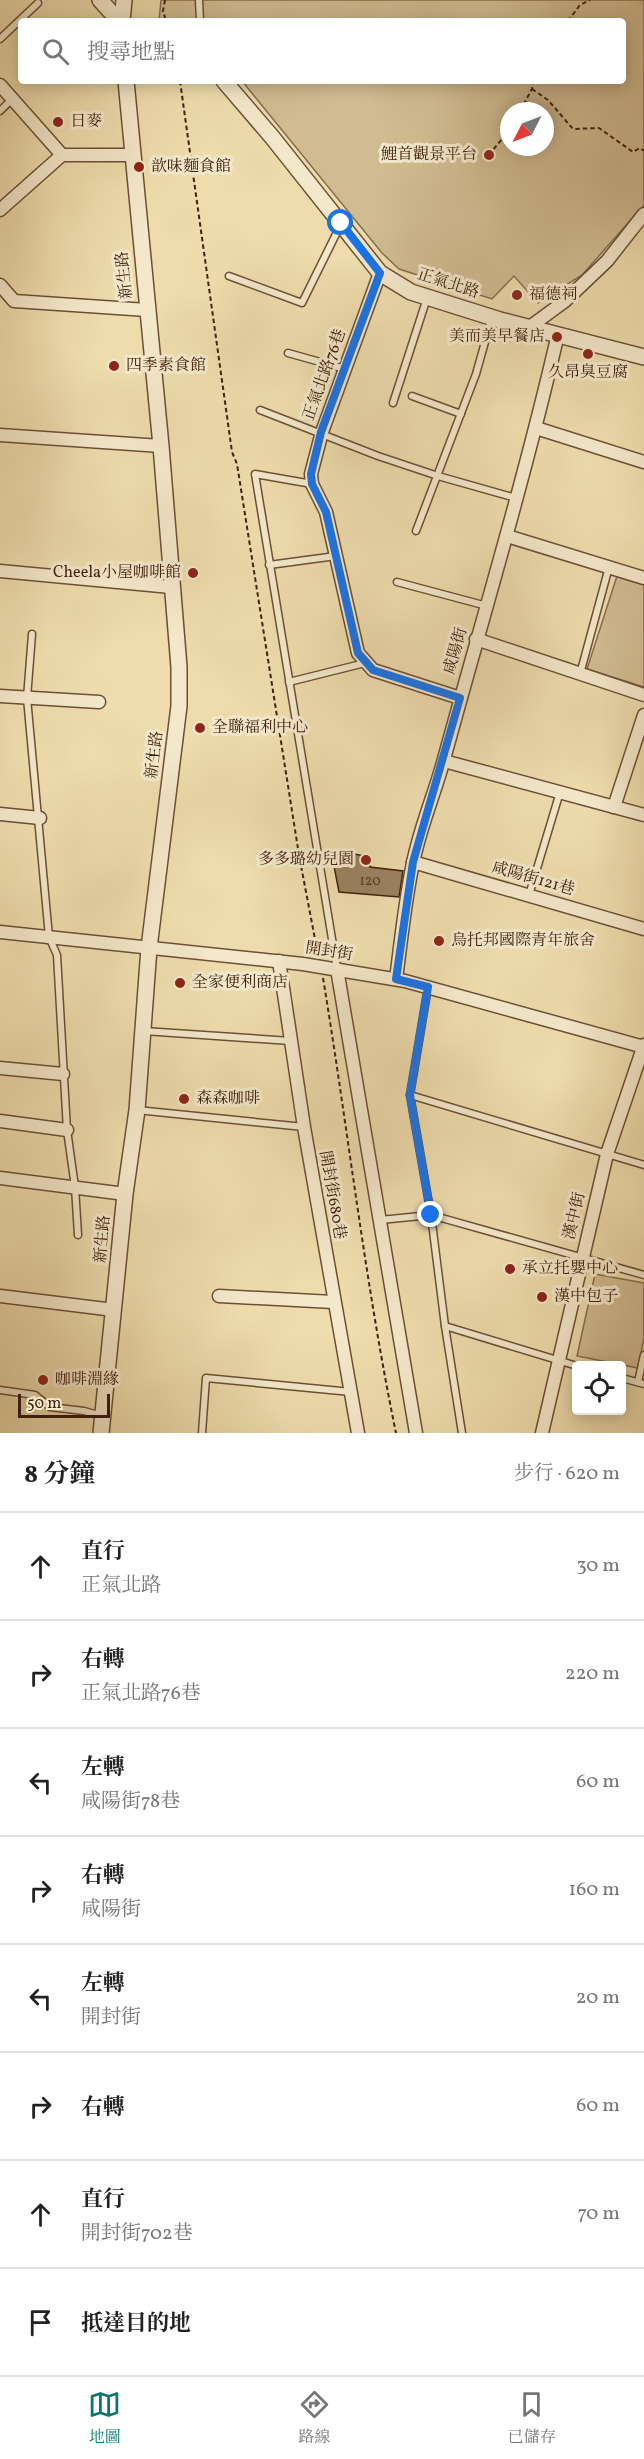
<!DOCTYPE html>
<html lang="zh-TW">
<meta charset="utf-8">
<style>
:root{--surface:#fff;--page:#f6f6f6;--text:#222;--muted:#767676;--line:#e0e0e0;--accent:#0f766e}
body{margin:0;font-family:Vollkorn,"Noto Serif TC",serif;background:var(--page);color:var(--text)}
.controls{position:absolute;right:18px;bottom:18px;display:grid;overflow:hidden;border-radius:6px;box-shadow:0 3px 15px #0003}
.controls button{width:54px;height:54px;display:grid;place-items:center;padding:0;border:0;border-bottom:2px solid var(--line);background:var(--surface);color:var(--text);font:30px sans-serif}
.compass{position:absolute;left:500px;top:102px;width:54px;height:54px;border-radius:50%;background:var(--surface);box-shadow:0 3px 15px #0003;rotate:228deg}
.scale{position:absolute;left:18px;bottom:15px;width:92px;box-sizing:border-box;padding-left:6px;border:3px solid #41200f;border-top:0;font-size:16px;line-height:21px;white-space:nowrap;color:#41200f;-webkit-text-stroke:4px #f4e8ca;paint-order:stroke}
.stop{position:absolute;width:18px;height:18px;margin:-14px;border:4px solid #1a73e8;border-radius:50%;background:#fff}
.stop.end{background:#1a73e8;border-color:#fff;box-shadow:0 2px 6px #0008}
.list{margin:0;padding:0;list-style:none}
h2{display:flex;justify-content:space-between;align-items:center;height:78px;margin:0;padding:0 24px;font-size:26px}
h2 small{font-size:20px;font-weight:400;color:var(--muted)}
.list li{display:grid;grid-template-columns:39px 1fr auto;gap:18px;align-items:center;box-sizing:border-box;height:108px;padding:0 24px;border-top:2px solid var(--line)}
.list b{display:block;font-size:22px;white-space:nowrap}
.list p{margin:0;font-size:20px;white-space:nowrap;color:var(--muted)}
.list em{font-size:20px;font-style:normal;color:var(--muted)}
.icon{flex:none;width:33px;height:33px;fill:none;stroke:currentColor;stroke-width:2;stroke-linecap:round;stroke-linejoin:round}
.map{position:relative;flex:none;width:644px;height:1433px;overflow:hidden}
.search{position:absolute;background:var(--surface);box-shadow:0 3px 15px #0003;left:18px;right:18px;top:18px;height:66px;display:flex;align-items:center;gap:15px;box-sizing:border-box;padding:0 21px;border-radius:6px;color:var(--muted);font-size:22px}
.sheet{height:942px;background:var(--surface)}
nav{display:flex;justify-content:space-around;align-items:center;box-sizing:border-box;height:84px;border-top:2px solid var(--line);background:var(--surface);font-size:16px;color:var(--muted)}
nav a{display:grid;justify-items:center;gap:3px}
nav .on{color:var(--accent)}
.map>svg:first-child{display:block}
</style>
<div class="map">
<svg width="644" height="1433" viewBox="0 0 644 1433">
<rect width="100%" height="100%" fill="#eedcad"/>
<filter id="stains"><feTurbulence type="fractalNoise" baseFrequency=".00333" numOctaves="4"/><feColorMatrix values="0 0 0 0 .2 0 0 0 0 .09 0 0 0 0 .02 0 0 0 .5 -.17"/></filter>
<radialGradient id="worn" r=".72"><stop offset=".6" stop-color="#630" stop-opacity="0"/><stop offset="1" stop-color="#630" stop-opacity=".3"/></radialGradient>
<g fill="#d1bc92" stroke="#896e50" stroke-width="1.5" fill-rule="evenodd">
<path d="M 161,0 L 644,0 L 644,205 L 582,275 L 538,303 L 514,276 L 492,299 L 399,269 L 382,253 L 242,81 L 623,81 L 623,21 L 205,21 L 201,17 L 199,21 L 159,21 ZM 509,111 L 545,111 L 545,147 L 509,147 Z"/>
<path d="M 617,576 L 644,585 L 644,687 L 587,669 Z"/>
<path d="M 595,1274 L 644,1283 L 644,1338 L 638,1368 L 577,1356 Z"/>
</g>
<path fill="#9b8261" stroke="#41200f" stroke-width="1.5" d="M 354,854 L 370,857 L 370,867 L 403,871 L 399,897 L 339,892 L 333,861 L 353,864 Z"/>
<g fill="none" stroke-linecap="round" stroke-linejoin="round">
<defs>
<g id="service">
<path d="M 199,0 L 200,21"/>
<path d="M 0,39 L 38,3"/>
<path d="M 0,111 L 12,99"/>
<path d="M 229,276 L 302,303 L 341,224"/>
<path d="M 288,353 L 345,369"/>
<path d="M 412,396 L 461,414"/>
<path d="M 393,403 L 427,298"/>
<path d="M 260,410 L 378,456 L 438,476 L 516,498"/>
<path d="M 312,484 L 255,474 L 337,969"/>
<path d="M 416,531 L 476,374 L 492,317"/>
<path d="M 269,565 L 336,556"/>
<path d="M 397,582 L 487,606"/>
<path d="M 32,634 L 27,698 L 49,937 L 57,955 L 67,1130 L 75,1187 L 78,1235"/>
<path d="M 580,674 L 609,567"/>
<path d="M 289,682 L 365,663"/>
<path d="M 529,895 L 560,792"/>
<path d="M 428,987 L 410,1095 L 431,1215 L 445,1326 L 462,1433"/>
<path d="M 144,1031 L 291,1041"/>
<path d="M 410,1095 L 644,1165"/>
<path d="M 137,1110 L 304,1127"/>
<path d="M 380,1220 L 431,1215 L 644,1275"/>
<path d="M 445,1326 L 577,1366"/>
<path d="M 622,1378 L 644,1384"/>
<path d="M 638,1382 L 644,1355"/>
<path d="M 0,1390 L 35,1395 L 50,1407 L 84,1411 L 102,1416"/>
<path d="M 202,1433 L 206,1378 L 351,1392"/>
</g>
<g id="minor">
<path d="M 0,85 L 62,155"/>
<path d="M 0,210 L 62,155 L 132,155"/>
<path d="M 380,273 L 322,432 L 311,474 L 312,484 L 326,512 L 358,653 L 373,670 L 460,698"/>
<path d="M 0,285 L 14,301 L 147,310"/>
<path d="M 531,326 L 565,301 L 607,261 L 644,214"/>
<path d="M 536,428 L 644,462"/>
<path d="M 0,435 L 161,446"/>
<path d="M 507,536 L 644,578"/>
<path d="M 0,571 L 171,587"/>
<path d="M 476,639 L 644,695"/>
<path d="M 0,696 L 99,702"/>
<path d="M 444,761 L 644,815"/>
<path d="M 614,807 L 644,715"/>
<path d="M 0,814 L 40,818"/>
<path d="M 413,862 L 644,929"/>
<path d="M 0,932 L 303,964 L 405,981 L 644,1047"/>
<path d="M 279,961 L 304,1127 L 358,1433"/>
<path d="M 337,969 L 416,1433"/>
<path d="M 396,979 C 401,941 405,901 413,863 C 420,827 435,793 444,759 C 483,617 525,477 558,334"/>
<path d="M 0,1068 L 63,1074"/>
<path d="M 0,1121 L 67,1130"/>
<path d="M 0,1178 L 125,1194"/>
<path d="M 0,1296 L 114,1310"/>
<path d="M 219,1296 L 333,1302"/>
<path d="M 542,1433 L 607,1154 L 644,1045"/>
</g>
<g id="tertiary">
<path d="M 100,0 L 119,21"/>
<path d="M 122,21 L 124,0"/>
<path d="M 224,81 L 272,137 L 380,273 L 411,292 L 500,320 L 644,357"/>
<path d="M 101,1433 L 125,1194 L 137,1110 L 149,948 L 179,706 L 179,667 L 161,446 L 126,81"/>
</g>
</defs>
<use href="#service" stroke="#6c4f36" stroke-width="9"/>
<use href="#minor" stroke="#6c4f36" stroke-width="15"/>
<use href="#tertiary" stroke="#6c4f36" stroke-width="18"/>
<g stroke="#41200f" stroke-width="2" stroke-dasharray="4.5 3" stroke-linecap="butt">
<path d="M 165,0 L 163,11 L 166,21"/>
<path d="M 568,21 L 580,5 L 590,0"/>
<path d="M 180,81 L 232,452 L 237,464 L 299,855 L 318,955"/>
<path d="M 532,89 L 548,100 L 573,129 L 599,128 L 633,152 L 640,148 L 644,151"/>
<path d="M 520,111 L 532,89 L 533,81"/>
<path d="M 489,155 L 509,130"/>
<path d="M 323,978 C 348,1129 365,1283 396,1433"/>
</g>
<use href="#service" stroke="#f4e8ca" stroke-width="6"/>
<use href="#minor" stroke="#f4e8ca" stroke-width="12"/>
<use href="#tertiary" stroke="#f4e8ca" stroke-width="15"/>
</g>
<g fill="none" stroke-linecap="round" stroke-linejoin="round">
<path stroke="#1a73e8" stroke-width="8" d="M 341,223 L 380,273 L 321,432 L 311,474 L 312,484 L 326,512 L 358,653 L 373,670 L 460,698 L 413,862 L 396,979 L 428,987 L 410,1095 L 431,1215"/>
</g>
<g fill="#8f2418" stroke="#f4e8ca" stroke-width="2">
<circle cx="58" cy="122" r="6"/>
<circle cx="489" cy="155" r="6"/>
<circle cx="139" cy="167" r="6"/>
<circle cx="517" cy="295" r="6"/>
<circle cx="557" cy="337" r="6"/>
<circle cx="588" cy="354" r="6"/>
<circle cx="114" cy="366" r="6"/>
<circle cx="193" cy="573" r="6"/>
<circle cx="200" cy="728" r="6"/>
<circle cx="366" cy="860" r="6"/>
<circle cx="439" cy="941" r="6"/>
<circle cx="180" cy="983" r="6"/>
<circle cx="184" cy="1099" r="6"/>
<circle cx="510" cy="1269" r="6"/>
<circle cx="542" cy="1297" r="6"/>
<circle cx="43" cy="1380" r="6"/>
</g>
<g text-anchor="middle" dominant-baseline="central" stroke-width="6" stroke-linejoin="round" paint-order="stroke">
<g font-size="14" fill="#583824">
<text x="370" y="881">120</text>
</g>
<g font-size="16" fill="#41200f" stroke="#f4e8ca" text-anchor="start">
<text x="70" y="122">日麥</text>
<text x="477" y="155" text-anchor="end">鯉首觀景平台</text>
<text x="151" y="167">歆味麵食館</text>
<text x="529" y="295">福德祠</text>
<text x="545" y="337" text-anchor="end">美而美早餐店</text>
<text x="126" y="366">四季素食館</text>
<text x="588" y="373" text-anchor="middle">久昂臭豆腐</text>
<text x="181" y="573" text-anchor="end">Cheela小屋咖啡館</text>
<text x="212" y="728">全聯福利中心</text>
<text x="354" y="860" text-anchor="end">多多璐幼兒園</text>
<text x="451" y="941">烏托邦國際青年旅舍</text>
<text x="192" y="983">全家便利商店</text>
<text x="196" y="1099">森森咖啡</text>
<text x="522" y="1269">承立托嬰中心</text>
<text x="554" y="1297">漢中包子</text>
<text x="55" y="1380">咖啡淵緣</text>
</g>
<g font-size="16" fill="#41200f" stroke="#f4e8ca">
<text transform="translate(125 275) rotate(-96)">新生路</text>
<text transform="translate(448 284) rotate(18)">正氣北路</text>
<text transform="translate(325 375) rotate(-70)">正氣北路76巷</text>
<text transform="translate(456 651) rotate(-74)">咸陽街</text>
<text transform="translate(155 755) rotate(-83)">新生路</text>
<text transform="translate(533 879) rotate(16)">咸陽街121巷</text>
<text transform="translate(329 952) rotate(9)">開封街</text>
<text transform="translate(332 1195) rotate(80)">開封街680巷</text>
<text transform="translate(575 1216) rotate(-77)">漢中街</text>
<text transform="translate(103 1239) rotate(-85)">新生路</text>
</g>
</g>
<rect width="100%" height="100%" filter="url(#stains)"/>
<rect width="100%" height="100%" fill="url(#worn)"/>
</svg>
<div class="controls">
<button><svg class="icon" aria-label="locate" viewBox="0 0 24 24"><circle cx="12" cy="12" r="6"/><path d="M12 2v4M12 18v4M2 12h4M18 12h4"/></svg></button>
</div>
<svg class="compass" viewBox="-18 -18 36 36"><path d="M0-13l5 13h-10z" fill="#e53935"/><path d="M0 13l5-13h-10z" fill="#767676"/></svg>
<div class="scale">50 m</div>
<div class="stop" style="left:341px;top:223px"></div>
<div class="stop end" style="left:431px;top:1215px"></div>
<div class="search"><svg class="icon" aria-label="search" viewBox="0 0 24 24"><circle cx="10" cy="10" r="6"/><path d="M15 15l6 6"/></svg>搜尋地點</div>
</div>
<section class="sheet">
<h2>8 分鐘<small>步行 · 620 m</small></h2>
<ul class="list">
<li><svg class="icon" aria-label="ahead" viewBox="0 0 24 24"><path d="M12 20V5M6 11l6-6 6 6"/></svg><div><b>直行</b><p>正氣北路</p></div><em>30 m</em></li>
<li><svg class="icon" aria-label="right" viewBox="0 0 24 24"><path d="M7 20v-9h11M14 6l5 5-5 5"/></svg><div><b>右轉</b><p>正氣北路76巷</p></div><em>220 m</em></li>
<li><svg class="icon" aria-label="left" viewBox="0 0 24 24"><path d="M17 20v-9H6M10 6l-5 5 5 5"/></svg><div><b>左轉</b><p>咸陽街78巷</p></div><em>60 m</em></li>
<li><svg class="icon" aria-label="right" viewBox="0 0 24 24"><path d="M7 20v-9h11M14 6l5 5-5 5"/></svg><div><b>右轉</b><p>咸陽街</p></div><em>160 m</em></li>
<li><svg class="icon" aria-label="left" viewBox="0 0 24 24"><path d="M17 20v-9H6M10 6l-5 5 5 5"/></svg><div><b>左轉</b><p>開封街</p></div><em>20 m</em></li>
<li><svg class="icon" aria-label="right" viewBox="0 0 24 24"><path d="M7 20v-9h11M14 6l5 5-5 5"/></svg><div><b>右轉</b></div><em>60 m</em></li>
<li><svg class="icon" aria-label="ahead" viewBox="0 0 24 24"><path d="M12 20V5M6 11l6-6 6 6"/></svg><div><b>直行</b><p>開封街702巷</p></div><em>70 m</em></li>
<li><svg class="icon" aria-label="arrive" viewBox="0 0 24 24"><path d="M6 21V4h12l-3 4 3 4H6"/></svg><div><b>抵達目的地</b></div></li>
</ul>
</section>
<nav>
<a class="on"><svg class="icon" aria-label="map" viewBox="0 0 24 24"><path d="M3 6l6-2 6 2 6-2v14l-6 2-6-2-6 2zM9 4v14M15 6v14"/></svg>地圖</a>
<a><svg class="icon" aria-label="directions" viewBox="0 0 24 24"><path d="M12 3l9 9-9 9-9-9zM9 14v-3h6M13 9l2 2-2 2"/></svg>路線</a>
<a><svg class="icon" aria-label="saved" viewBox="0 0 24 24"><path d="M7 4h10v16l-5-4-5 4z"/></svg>已儲存</a>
</nav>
